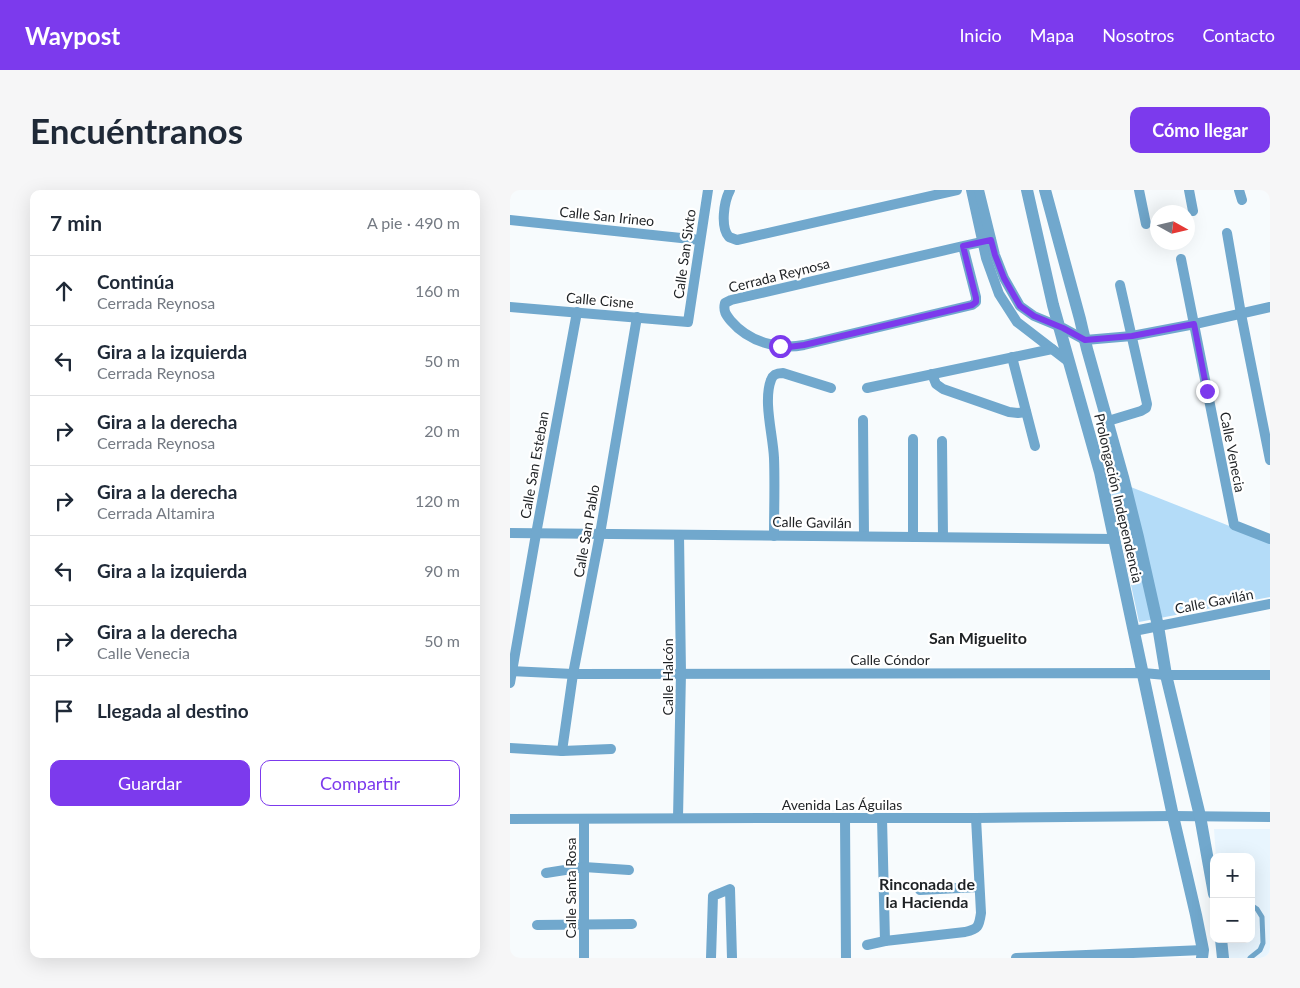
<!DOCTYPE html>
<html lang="es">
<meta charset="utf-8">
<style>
:root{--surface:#fff;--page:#f6f6f7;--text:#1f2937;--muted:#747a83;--line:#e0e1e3;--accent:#7c3aed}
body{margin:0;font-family:Lato,sans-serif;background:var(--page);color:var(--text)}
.controls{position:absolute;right:15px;bottom:15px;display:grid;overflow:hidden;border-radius:10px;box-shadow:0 5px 20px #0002}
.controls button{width:45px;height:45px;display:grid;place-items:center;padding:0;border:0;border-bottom:1px solid var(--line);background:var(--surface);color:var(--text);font:25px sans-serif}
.compass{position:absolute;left:640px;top:15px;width:45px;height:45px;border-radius:50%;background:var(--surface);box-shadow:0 5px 20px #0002;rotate:98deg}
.stop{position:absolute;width:15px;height:15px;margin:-11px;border:4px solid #7c3aed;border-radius:50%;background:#fff}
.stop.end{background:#7c3aed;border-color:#fff;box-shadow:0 1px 5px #0008}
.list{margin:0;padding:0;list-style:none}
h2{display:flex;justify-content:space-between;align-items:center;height:65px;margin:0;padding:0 20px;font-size:21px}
h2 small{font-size:16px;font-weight:400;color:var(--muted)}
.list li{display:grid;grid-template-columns:32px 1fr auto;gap:15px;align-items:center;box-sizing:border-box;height:70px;padding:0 20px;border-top:1px solid var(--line)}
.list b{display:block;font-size:19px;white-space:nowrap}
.list p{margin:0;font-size:16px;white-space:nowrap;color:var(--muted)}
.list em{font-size:16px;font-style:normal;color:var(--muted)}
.actions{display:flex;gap:10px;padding:15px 20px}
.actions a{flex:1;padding:11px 0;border:1px solid var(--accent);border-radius:10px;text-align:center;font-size:18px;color:var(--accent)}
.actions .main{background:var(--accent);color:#fff}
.icon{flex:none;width:28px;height:28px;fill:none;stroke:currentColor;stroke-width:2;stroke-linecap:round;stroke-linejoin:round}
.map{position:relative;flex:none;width:760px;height:768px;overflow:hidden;border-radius:10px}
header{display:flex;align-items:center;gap:30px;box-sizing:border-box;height:70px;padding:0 25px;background:var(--accent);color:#fff}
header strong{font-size:24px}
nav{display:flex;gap:28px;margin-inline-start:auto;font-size:18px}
.intro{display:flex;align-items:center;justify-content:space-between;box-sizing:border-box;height:120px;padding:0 30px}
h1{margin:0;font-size:35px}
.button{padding:12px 22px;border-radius:10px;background:var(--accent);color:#fff;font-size:18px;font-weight:700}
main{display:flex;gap:30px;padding:0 30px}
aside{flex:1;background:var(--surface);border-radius:10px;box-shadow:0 5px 20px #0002}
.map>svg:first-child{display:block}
</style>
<header>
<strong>Waypost</strong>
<nav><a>Inicio</a><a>Mapa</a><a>Nosotros</a><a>Contacto</a></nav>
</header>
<div class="intro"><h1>Encuéntranos</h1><a class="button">Cómo llegar</a></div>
<main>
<aside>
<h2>7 min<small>A pie · 490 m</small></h2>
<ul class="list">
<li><svg class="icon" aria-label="ahead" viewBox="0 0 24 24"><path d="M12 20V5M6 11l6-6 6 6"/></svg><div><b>Continúa</b><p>Cerrada Reynosa</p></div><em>160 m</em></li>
<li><svg class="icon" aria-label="left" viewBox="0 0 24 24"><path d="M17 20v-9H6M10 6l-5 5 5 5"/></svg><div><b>Gira a la izquierda</b><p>Cerrada Reynosa</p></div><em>50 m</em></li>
<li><svg class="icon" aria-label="right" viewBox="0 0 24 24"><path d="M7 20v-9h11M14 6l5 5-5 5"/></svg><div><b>Gira a la derecha</b><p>Cerrada Reynosa</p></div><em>20 m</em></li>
<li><svg class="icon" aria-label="right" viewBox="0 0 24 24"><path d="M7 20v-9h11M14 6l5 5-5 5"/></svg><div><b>Gira a la derecha</b><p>Cerrada Altamira</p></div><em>120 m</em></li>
<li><svg class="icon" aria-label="left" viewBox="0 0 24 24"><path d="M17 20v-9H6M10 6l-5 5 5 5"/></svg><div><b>Gira a la izquierda</b></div><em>90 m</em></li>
<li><svg class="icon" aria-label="right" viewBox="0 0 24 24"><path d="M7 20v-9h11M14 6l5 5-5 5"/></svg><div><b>Gira a la derecha</b><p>Calle Venecia</p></div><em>50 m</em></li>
<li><svg class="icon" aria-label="arrive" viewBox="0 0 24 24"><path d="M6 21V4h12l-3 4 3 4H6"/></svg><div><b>Llegada al destino</b></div></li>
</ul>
<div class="actions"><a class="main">Guardar</a><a>Compartir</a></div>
</aside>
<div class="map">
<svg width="760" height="768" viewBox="0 0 760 768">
<rect width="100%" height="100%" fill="#f7fbfd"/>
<path fill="#e8f5fe" d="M 704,639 L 760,639 L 760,768 L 712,768 L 711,749 L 741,749 L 741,667 L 706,667 Z"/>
<path fill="#b4dcf8" d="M 598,288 L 760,352 L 760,407 L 629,432 Z"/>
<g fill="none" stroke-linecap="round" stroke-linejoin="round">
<path stroke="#71a8cd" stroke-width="5" d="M 740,768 L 750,760 L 753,753 L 752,727 L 747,719 L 741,715"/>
<g stroke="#71a8cd" stroke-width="10">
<path d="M 220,0 C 214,11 210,37 219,47 L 227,50 L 447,0"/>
<path d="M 461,0 L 476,68 L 489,104 L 507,132 L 559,172"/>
<path d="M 469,0 L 485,65 L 494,88 L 510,116 L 524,126 L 553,138 L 575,150 L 622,146 L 685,134 L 760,117"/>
<path d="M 629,0 L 636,34"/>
<path d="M 679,0 L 683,21"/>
<path d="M 729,0 L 732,10"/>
<path d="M 0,30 L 190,50"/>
<path d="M 717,43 L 731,124 L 760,270"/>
<path d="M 453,56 L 466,107 L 466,112 L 462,115 L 294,155 C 268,160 239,152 221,131 C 216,125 213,121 215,113 L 221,110 L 453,56 L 481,50"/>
<path d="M 671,69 L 724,335 L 760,349"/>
<path d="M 0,117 L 178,132 L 198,0"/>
<path d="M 502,167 L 525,256"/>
<path d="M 422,184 L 426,194 L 433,199 L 499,222 L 508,223 L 516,222"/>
<path d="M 357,198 L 542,159"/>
<path d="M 353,230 L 354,346"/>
<path d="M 598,231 L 631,221 L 636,218 L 637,214 L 610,95"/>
<path d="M 432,251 L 433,347"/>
<path d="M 0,343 L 605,349"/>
<path d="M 264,346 C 264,320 265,294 264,268 C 263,245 253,211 261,190 C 263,184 267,183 273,183 L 321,198"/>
<path d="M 403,347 L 403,249"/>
<path d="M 624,441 L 760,414"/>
<path d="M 0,481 L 63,484 L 633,483 L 656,485 L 760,485"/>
<path d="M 0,493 L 26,344 L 67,122"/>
<path d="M 0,558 L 52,561 L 101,559"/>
<path d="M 52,561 L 63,484 L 90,344 L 127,127"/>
<path d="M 168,628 L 171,483 L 169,345"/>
<path d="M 335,628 L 336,768"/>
<path d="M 372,628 L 375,751"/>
<path d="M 0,629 L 251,628 L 466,628 L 663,626 L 760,627"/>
<path d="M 74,629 L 74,768"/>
<path d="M 36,683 L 74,677 L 119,680"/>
<path d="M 410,700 L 469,697"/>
<path d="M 27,735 L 122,734"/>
<path d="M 357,755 L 375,751 L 455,742 C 468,739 469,737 471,723 L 466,628"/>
<path d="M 201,768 L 203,706 L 220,699 L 222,768"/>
<path d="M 506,768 L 693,760"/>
</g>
<g stroke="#71a8cd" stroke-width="12">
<path d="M 517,0 L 543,115 L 590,282 L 663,626 L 686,725 L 693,760 L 692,768"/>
<path d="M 535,0 L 570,129 L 577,159 L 613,287 L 628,347 L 648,436 L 656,485 L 690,626 L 704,704"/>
<path d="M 711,749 L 713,768"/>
</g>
</g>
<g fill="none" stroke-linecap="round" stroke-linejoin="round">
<path stroke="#7c3aed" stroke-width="6" d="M 270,156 L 279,157 L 294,155 L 462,115 L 466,112 L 466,108 L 453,56 L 481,50 L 485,65 L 494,88 L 510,116 L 524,126 L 553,138 L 575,150 L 622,146 L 684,134 L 697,201"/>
</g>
<g text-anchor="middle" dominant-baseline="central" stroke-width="4.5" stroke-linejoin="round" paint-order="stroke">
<g font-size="14" fill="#1f2225" stroke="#fff">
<text transform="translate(97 26) rotate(6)">Calle San Irineo</text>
<text transform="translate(174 64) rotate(-82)">Calle San Sixto</text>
<text transform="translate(269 85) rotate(-14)">Cerrada Reynosa</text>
<text transform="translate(90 110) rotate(5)">Calle Cisne</text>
<text transform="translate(723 262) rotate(79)">Calle Venecia</text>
<text transform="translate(24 275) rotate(-80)">Calle San Esteban</text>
<text transform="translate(609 308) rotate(77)">Prolongación Independencia</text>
<text transform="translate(302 332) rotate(1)">Calle Gavilán</text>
<text transform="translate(76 341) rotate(-80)">Calle San Pablo</text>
<text transform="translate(704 411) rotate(-11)">Calle Gavilán</text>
<text x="380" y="469">Calle Cóndor</text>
<text transform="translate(157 487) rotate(-90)">Calle Halcón</text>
<text x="332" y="614">Avenida Las Águilas</text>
<text transform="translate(60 698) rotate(-90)">Calle Santa Rosa</text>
</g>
<g font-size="16" font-weight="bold" fill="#1f2225" stroke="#fff">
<text x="468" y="447">San Miguelito</text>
<text x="417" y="693">Rinconada de<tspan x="417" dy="18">la Hacienda</tspan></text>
</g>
</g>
</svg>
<div class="controls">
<button>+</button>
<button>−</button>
</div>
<svg class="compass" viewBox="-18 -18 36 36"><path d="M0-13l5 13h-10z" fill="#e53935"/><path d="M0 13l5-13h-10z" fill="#747a83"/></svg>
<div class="stop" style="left:270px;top:156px"></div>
<div class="stop end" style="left:697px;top:201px"></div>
</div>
</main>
